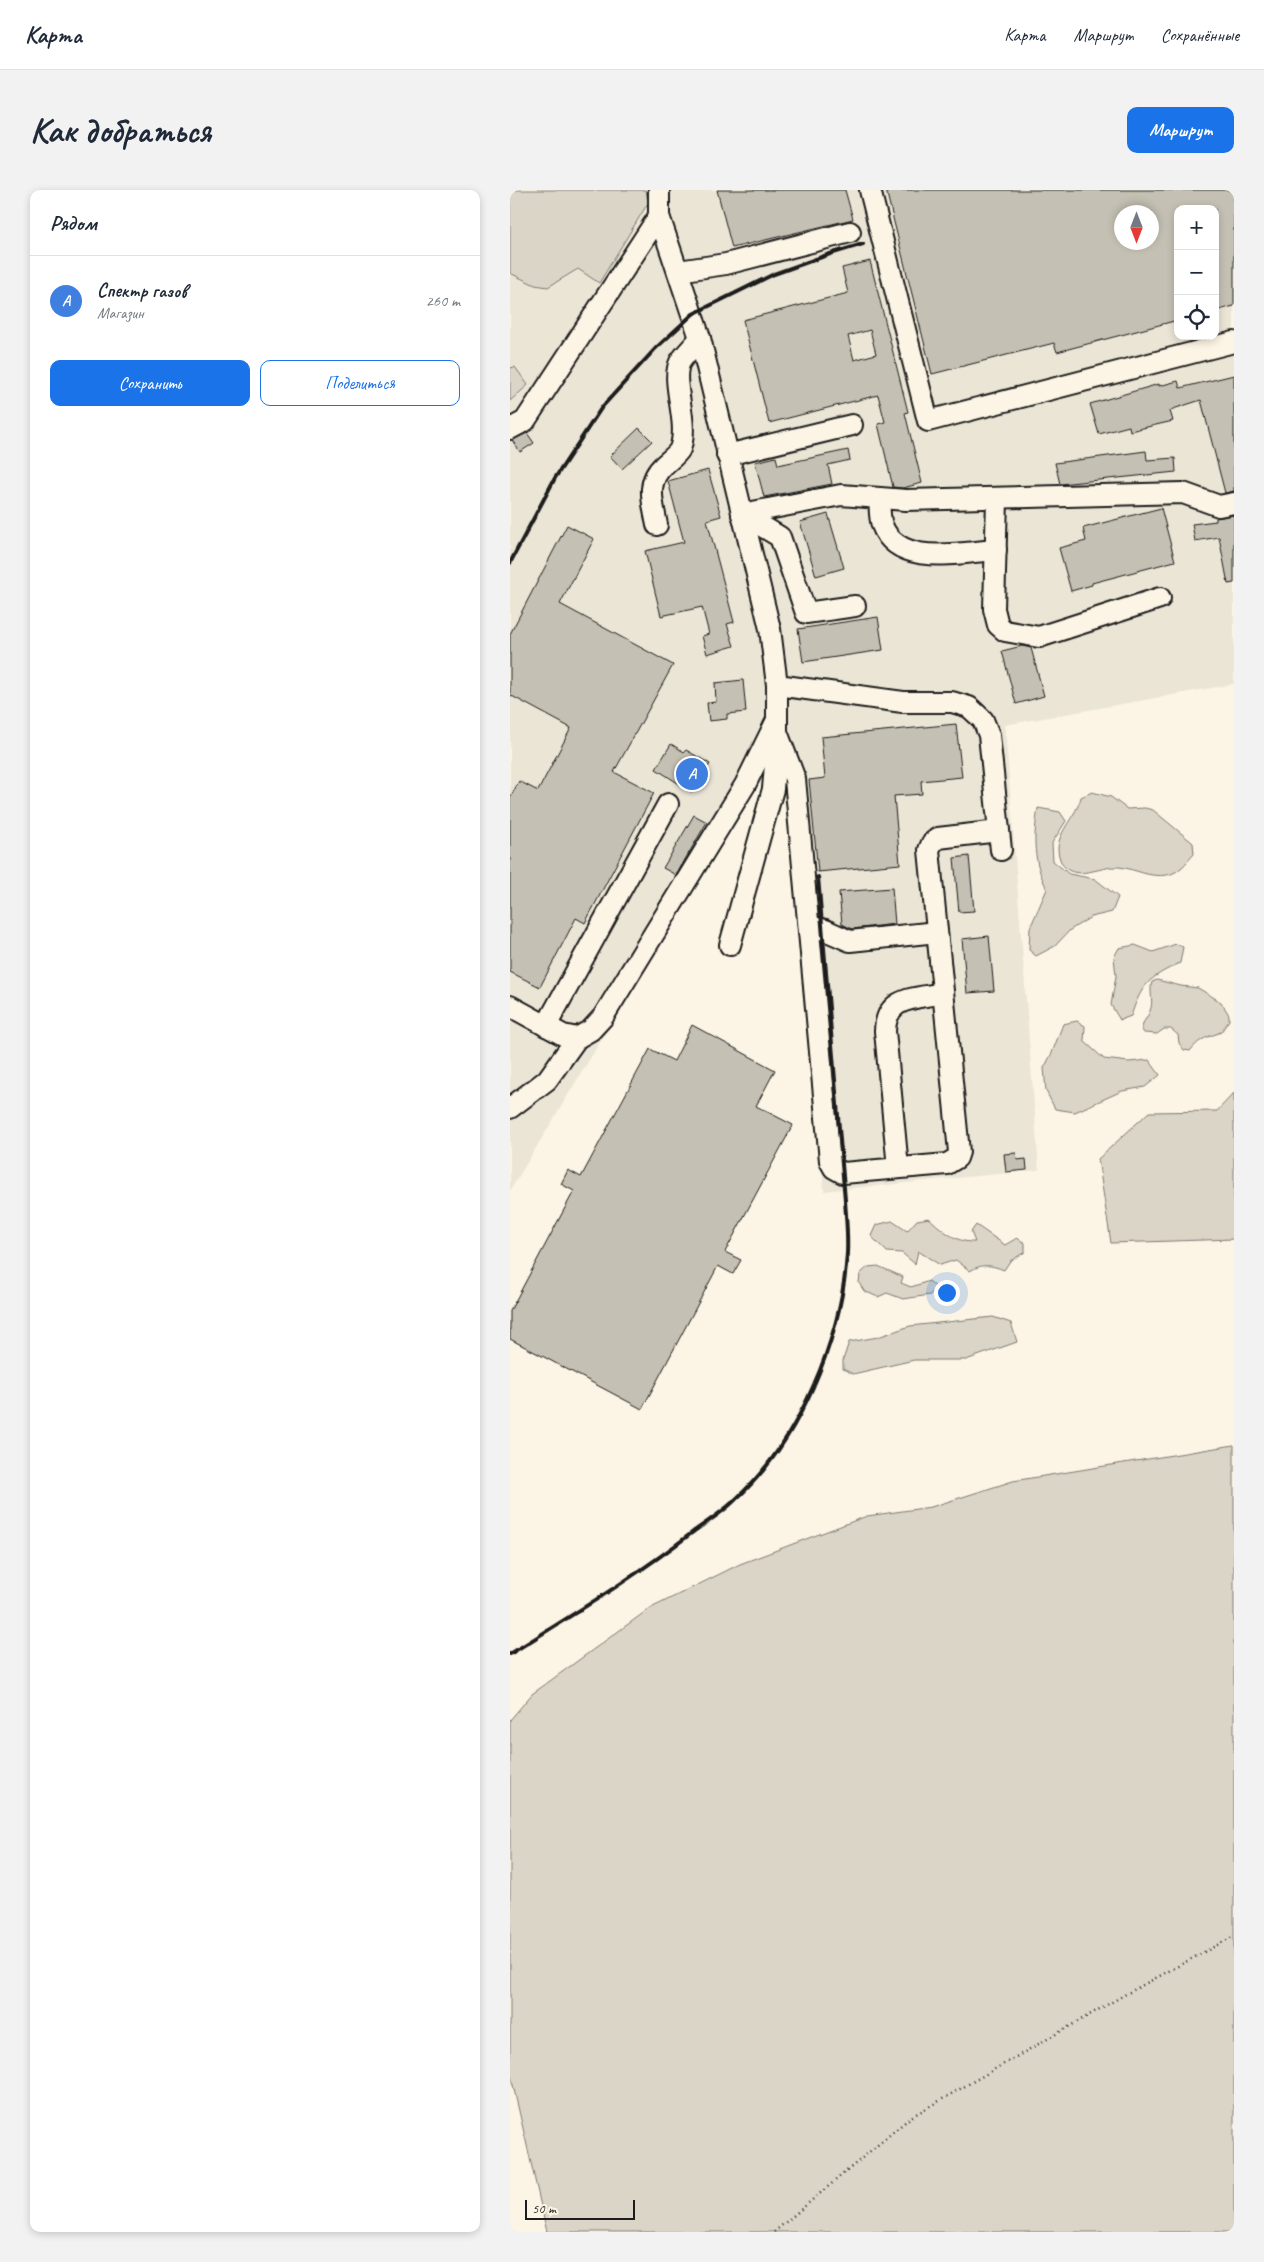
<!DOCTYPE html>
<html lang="ru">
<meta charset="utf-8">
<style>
:root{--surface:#fff;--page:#f2f2f3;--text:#1f2937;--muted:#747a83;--line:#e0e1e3;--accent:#1a73e8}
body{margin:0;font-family:Caveat,sans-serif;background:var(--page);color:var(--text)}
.controls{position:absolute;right:15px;top:15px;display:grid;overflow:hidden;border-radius:10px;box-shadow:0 2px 8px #0003}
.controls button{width:45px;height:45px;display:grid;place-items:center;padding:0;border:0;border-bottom:1px solid var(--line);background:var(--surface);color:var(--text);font:25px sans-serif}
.compass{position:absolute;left:604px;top:15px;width:45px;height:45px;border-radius:50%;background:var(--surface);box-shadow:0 2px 8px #0003;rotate:180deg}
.scale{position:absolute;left:15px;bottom:12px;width:110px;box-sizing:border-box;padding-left:5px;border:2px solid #1c1c1c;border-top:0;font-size:14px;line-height:18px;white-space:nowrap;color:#1c1c1c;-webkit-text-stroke:4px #fcf5e5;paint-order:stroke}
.you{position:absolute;left:436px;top:1102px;width:18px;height:18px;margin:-12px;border:4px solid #fff;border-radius:50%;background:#1a73e8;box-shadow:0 0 0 8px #1a73e833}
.badge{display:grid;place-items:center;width:32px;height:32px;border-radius:50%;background:var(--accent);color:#fff;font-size:16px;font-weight:700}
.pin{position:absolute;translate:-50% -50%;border:2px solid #fff;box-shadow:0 1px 5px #0006}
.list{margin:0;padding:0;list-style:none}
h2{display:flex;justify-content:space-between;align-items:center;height:65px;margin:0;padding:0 20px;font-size:21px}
h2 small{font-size:16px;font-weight:400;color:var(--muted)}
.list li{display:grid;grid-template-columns:32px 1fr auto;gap:15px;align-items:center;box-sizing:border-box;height:90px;padding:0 20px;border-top:1px solid var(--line)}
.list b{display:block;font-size:19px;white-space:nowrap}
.list p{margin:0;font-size:16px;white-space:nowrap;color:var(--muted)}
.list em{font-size:16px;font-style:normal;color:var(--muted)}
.actions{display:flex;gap:10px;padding:15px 20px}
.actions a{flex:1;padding:11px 0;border:1px solid var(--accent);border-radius:10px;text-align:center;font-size:18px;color:var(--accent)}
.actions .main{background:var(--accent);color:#fff}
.icon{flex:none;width:28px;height:28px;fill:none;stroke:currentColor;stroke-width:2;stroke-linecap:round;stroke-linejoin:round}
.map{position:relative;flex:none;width:724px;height:2042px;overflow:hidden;border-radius:10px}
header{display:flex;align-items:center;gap:30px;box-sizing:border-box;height:70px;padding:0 25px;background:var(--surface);border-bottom:1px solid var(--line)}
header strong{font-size:24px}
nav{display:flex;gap:28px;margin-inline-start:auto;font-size:18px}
.intro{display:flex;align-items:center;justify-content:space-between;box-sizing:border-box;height:120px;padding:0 30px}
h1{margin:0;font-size:35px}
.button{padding:12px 22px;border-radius:10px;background:var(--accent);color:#fff;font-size:18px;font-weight:700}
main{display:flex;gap:30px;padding:0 30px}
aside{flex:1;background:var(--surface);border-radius:10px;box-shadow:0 2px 8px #0003}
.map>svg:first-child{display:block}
</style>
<header>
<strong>Карта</strong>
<nav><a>Карта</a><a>Маршрут</a><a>Сохранённые</a></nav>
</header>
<div class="intro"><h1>Как добраться</h1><a class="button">Маршрут</a></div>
<main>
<aside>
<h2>Рядом<small></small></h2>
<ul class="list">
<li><span class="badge" style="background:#3f7fe0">A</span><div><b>Спектр газов</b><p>Магазин</p></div><em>260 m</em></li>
</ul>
<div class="actions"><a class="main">Сохранить</a><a>Поделиться</a></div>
</aside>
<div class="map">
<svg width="724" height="2042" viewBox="0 0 724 2042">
<rect width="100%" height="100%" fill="#fcf5e5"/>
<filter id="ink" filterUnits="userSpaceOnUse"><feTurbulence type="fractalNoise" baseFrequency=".02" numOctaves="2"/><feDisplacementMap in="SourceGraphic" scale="10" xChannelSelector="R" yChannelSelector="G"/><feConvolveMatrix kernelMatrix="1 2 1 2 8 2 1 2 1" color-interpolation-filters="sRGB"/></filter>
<g filter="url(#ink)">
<path fill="#ebe5d6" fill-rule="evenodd" d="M 0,0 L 724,0 L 724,494 L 495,535 L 529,980 L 314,1001 L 274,596 L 253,582 L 0,1001 ZM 668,19 L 705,19 L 705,146 L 668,146 ZM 612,22 L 642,22 L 642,52 L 612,52 Z"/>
<g fill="#dbd5c8" stroke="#7c7872">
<path d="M 0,0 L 136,0 L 138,13 L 89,93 L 68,79 L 38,97 L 25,95 L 0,83 Z"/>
<path d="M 5,177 L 18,195 L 0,211 L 0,178 Z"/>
<path d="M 582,602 L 601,607 L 617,619 L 635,618 L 643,620 L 683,653 L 684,664 C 676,673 669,683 657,685 C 639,688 626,679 609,677 C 590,675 557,697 549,666 C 543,644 567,627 571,607 Z"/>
<path d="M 528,618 L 550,622 L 556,631 L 542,653 L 543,671 L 559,684 L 585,689 L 608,707 L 602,722 L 581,727 L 560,740 L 545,756 L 526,766 L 519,760 L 520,738 L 537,699 C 523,671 523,649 528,618 Z"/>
<path d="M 666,754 L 673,757 L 670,773 C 639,788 632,793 621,826 L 610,830 L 601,815 L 606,786 L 604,767 L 609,758 L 625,755 L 643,762 Z"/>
<path d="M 647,790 L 671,796 L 688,798 L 711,812 L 719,825 L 719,830 L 711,842 C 697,848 691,847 680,861 L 674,860 L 669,853 L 668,845 L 661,839 L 654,839 L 647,844 L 634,843 L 632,840 C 632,831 637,829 640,821 C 644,811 639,802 642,792 Z"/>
<path d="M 567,831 L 575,836 L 574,851 L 594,869 L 619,872 L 639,870 L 650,885 L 635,897 L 612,901 L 565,922 L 545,919 L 536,901 L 534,878 L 542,863 L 553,834 Z"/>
<path d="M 724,903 L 724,1049 L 601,1053 L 588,969 L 639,922 L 707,921 Z"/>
<path d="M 419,1028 C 432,1040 446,1053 465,1052 L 461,1042 L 466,1035 L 495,1055 L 507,1048 L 515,1053 L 515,1062 L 500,1071 L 494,1080 C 481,1075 472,1073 460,1081 L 446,1070 L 430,1075 L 408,1061 L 405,1074 L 392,1063 L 377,1062 L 361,1046 L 366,1035 L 382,1031 L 397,1041 L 407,1030 Z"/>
<path d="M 368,1076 L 393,1087 L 391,1093 L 401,1097 L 419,1091 L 426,1097 L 420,1105 L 393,1109 L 377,1103 L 368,1107 L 354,1101 L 349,1093 L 350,1084 L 358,1077 Z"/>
<path d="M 483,1127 L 501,1133 L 507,1152 L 456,1170 L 404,1170 L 343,1184 L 333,1179 L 333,1170 L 339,1152 L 368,1147 L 400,1136 Z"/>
<path d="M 724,1255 L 724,2042 L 37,2042 L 0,1882 L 0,1530 L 22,1504 L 139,1419 L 230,1374 L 357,1326 L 421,1317 L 503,1291 Z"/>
</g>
<g fill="#c4c0b3" stroke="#1c1c1c" fill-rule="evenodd">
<path d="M 207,0 L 335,0 L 343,29 L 222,58 Z"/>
<path d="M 376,0 L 724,0 L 724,116 L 705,121 L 705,19 L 668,19 L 668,130 L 547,162 L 544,153 L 422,184 ZM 612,22 L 642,22 L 642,52 L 612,52 Z"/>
<path d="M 360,71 L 398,222 L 395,223 L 412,293 L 393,298 L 383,297 L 368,234 L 375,232 L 368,205 L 259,233 L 233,130 L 338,103 L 332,78 ZM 360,140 L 366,164 L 344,170 L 338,146 Z"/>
<path d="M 724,185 L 724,301 L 715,303 L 691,210 L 663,219 L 660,221 L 663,231 L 620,241 L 619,236 L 589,244 L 580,214 L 649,194 L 649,196 L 668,191 L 670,198 Z"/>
<path d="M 129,238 L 142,251 L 112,279 L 100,266 Z"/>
<path d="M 17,243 L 24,253 L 10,262 L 2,250 Z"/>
<path d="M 338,260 L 340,270 L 318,275 L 322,294 L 254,307 L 245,272 L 266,267 L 268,275 Z"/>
<path d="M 636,261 L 637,270 L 665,268 L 666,282 L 550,294 L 545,273 Z"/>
<path d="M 198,280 L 211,326 L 197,330 L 224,432 L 217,434 L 224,456 L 197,464 L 192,446 L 199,444 L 192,417 L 151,426 L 135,361 L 174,352 L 158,291 Z"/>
<path d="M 651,318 L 665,371 L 582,393 L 582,395 L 561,401 L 549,358 L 576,351 L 573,338 Z"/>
<path d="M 318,324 L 334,378 L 306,386 L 290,332 Z"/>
<path d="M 724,325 L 724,393 L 718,394 L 709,347 L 685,351 L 682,334 L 706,331 L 706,328 Z"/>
<path d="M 57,335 L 84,349 L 50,414 L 163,475 L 104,582 L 144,603 L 75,733 L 66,728 L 30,797 L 0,782 L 0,608 L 9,591 L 28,601 L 61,538 L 0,505 L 0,444 Z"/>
<path d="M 368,427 L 373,460 L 293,472 L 288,439 Z"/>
<path d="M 512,456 L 521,458 L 534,506 L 506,514 L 492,461 Z"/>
<path d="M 233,490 L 236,522 L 217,524 L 217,529 L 199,531 L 197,513 L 206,512 L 205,493 Z"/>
<path d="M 446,534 L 452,587 L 411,591 L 412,604 L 384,606 L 390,674 L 308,682 L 299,590 L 315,588 L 311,547 Z"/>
<path d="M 161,554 L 174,562 L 176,560 L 200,574 L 182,602 L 146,579 Z"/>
<path d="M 184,625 L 197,632 L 166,685 L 153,678 Z"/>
<path d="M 459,666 L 464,721 L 449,722 L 444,668 Z"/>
<path d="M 382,698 L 385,734 L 342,739 L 332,734 L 329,702 Z"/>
<path d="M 479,746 L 484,801 L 457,803 L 452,749 Z"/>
<path d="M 182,835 L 265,880 L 246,916 L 283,935 L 215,1062 L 231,1070 L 223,1084 L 208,1076 L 132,1219 L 0,1149 L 0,1121 L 64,1001 L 51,994 L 58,980 L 71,987 L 140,859 L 164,871 Z"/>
<path d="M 506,963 L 507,970 L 516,969 L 517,980 L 496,982 L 494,964 Z"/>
</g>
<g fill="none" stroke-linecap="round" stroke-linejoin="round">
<defs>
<g id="minor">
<path d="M 149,0 L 149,26 L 190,148 L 260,439 L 267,495 L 393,512 L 442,512 L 459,517 L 473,530 L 479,545 L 491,660"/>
<path d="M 360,0 L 418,231 L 724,152"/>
<path d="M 168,81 L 216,74 L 340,42"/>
<path d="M 0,239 L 15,231 L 149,26"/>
<path d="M 217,265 L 342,235"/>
<path d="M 369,308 C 370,316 369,327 372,335 C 388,378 451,362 486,360"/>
<path d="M 487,309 L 484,419 L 488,435 L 495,441 L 529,447 L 650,408"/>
<path d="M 232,324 L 331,305 L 396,310 L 673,303 L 709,316 L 724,313"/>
<path d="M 232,324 L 270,347 L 296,423 L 345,416"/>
<path d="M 147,335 C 143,313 135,292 154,275 C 158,271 167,265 170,259 C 180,232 160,192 170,172 C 175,164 184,156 190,148"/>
<path d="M 267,495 L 267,542 L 285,589 L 320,971 L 324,978 L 333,983 L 437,974 L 447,968 L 449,962 L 419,660 L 422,653 L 428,648 L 489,641"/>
<path d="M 299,736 L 315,740 L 340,751 L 427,742"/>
<path d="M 220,755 L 263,599 L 267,549"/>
<path d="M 0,816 L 53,845 L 67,848 L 81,840 L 93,827 L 235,595 L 267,530"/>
<path d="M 36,836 L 158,614"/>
<path d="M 0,918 L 37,890 L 67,848"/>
<path d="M 388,978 L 375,841 C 376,806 405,809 433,803"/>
</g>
</defs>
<use href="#minor" stroke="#1c1c1c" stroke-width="24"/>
<path stroke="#1c1c1c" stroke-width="2.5" stroke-dasharray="1 4" stroke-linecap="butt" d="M 264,2042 L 401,1927 L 616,1804 L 724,1746"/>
<use href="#minor" stroke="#fcf5e5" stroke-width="20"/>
<g stroke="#1c1c1c" stroke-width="4">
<path d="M 0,373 L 45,288 L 92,217 L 146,158 L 183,124 L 264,84 L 320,64 L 353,54"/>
<path d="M 0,1464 C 62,1425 125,1387 183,1342 C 197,1332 213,1322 225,1310 C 289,1252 332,1148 337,1063 C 338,1045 336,1027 335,1010 L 308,687"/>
</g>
</g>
</g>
</svg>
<div class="controls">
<button>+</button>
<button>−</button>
<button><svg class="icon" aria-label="locate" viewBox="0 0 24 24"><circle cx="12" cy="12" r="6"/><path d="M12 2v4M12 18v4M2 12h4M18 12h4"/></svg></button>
</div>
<svg class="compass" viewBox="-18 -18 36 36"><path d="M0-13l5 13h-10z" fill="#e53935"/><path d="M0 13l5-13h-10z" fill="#747a83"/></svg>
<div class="scale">50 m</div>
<div class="you"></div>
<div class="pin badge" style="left:182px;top:584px;background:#3f7fe0">A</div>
</div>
</main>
